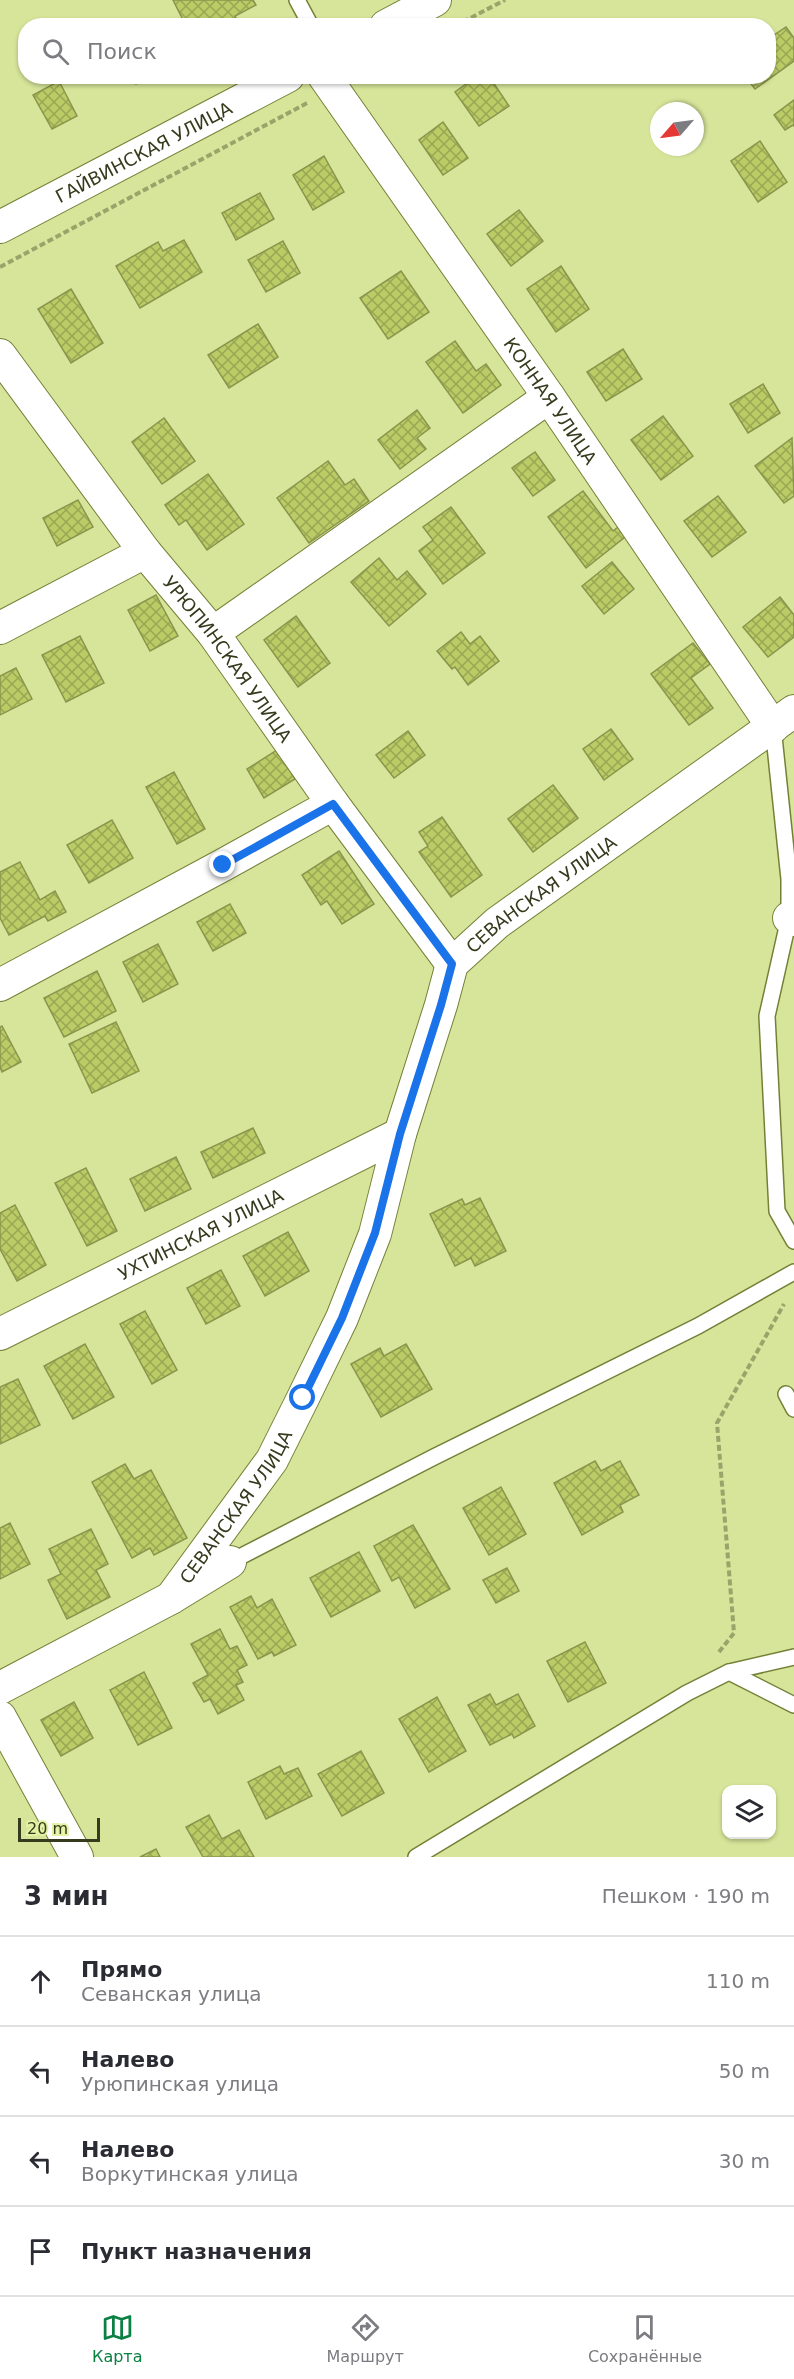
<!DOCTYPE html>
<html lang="ru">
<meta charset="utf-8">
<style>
:root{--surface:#fff;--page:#f7f7f7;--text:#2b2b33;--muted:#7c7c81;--line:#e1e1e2;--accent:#0b8043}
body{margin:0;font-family:"DejaVu Sans",sans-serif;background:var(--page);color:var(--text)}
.controls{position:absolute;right:18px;bottom:18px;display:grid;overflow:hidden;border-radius:12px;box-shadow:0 2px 4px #0004}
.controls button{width:54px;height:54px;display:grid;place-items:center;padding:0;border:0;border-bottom:2px solid var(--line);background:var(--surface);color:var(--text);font:30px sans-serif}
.compass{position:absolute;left:650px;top:102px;width:54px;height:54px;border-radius:50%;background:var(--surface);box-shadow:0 2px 4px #0004;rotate:242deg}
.scale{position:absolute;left:18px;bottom:15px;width:82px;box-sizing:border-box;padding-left:6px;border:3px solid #353b1c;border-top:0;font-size:16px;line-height:21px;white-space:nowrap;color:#353b1c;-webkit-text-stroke:4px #e4f2a6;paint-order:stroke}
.stop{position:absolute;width:18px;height:18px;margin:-14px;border:4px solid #1a73e8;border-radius:50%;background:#fff}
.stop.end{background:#1a73e8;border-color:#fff;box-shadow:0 2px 6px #0008}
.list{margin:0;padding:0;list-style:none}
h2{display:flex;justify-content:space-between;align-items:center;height:78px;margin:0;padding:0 24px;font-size:26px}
h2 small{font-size:20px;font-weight:400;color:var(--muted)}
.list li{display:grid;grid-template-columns:39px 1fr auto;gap:18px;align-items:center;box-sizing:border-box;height:90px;padding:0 24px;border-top:2px solid var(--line)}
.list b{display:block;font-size:22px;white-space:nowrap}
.list p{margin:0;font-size:20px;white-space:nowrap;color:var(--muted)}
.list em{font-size:20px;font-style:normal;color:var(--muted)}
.icon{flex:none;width:33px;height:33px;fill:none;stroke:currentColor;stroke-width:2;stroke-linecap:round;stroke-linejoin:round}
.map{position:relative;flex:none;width:794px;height:1857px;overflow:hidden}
.search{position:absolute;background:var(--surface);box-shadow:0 2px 4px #0004;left:18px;right:18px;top:18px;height:66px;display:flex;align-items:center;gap:15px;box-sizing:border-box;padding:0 21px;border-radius:24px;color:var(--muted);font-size:22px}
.sheet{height:438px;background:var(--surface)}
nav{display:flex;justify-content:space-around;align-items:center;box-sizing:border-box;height:84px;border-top:2px solid var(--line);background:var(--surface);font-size:16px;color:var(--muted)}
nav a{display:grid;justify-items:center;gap:3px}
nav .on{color:var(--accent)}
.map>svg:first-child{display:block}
</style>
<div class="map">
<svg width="794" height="1857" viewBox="0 0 794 1857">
<defs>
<pattern id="building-cross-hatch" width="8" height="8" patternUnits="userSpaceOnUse" patternTransform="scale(1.5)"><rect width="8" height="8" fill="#bc6"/><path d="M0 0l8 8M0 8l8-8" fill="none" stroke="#99a753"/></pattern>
</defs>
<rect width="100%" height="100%" fill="#d7e59a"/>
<g fill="url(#building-cross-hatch)" stroke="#89954c" stroke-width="1.5">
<path d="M 173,0 L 253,0 L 256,5 L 235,16 L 238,22 L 232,26 L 186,26 Z"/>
<path d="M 786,27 L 794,38 L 794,61 L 755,89 L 745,76 L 768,76 L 768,39 Z"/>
<path d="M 132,76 L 149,76 L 136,84 Z"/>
<path d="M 477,76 L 489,76 L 509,106 L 479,126 L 455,92 Z"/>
<path d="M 59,81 L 77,116 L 52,129 L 33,95 Z"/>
<path d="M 794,100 L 794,126 L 793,125 L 785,130 L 774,115 Z"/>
<path d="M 443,122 L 468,158 L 443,175 L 419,140 Z"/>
<path d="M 760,141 L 787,182 L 758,202 L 731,161 Z"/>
<path d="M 324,156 L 344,192 L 313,210 L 293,175 Z"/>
<path d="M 260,193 L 274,219 L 236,240 L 222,213 Z"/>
<path d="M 519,210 L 543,241 L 511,266 L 487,234 Z"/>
<path d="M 184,240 L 202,272 L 140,308 L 116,266 L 158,242 L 163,251 Z"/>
<path d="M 283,241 L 300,273 L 266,292 L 248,260 Z"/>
<path d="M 561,266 L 589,309 L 556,332 L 527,289 Z"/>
<path d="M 401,271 L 429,312 L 388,339 L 360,298 Z"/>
<path d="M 71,289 L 103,343 L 71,363 L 38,309 Z"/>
<path d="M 258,324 L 278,357 L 229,388 L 208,355 Z"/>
<path d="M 455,341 L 476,371 L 486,364 L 501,385 L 463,413 L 426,362 Z"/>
<path d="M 623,349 L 642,379 L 606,401 L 587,372 Z"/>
<path d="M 763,384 L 780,413 L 748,433 L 730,404 Z"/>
<path d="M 417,410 L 430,428 L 417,438 L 426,449 L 400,469 L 378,440 Z"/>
<path d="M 663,416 L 693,456 L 661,480 L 631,440 Z"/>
<path d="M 164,418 L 195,461 L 162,484 L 132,442 Z"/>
<path d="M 792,438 L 794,496 L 784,503 L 755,466 Z"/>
<path d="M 535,452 L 555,480 L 533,496 L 512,468 Z"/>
<path d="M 328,461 L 345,485 L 354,479 L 369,501 L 309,543 L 277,498 Z"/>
<path d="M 208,474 L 244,524 L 207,550 L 186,520 L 179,525 L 165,505 Z"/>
<path d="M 583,491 L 613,531 L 618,527 L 625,537 L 586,568 L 548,517 Z"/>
<path d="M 718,496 L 746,532 L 712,557 L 684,521 Z"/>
<path d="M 78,500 L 93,527 L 57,546 L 43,518 Z"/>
<path d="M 451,507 L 485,553 L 443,584 L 419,551 L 433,540 L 423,527 Z"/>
<path d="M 379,558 L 397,580 L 407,571 L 426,594 L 389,626 L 351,582 Z"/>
<path d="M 612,562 L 634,589 L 604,614 L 582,586 Z"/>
<path d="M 156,595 L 178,636 L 150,651 L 128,610 Z"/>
<path d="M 780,597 L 794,615 L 794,637 L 768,657 L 743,627 Z"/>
<path d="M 296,616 L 330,663 L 298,687 L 264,640 Z"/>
<path d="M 461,632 L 470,644 L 480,636 L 499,661 L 468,685 L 455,667 L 452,669 L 437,651 Z"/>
<path d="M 80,636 L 104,683 L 66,702 L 42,655 Z"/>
<path d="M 693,643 L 710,664 L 691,678 L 713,708 L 689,725 L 651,674 Z"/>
<path d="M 16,668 L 32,699 L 0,715 L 0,676 Z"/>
<path d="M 611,729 L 633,759 L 604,780 L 583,749 Z"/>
<path d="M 408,731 L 425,755 L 394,778 L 376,755 Z"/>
<path d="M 277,750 L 295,779 L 264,798 L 247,769 Z"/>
<path d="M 174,772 L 205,829 L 177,844 L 146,787 Z"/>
<path d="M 553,785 L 578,818 L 533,852 L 508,819 Z"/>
<path d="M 442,817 L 482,875 L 451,897 L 419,852 L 428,846 L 419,832 Z"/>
<path d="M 112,820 L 133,858 L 89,883 L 67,845 Z"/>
<path d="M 339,851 L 374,904 L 342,924 L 327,901 L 321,905 L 302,875 Z"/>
<path d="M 20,862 L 40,900 L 55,891 L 66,912 L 48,921 L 45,916 L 9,935 L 0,918 L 0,872 Z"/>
<path d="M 230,904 L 246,933 L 213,951 L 197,922 Z"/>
<path d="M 158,944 L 178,984 L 143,1002 L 123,962 Z"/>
<path d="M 97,971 L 116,1011 L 64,1037 L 44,998 Z"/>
<path d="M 116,1022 L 139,1071 L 92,1093 L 69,1044 Z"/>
<path d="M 2,1026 L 21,1062 L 2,1072 L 0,1067 L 0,1027 Z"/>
<path d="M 253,1128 L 265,1153 L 213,1178 L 201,1152 Z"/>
<path d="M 176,1157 L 191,1189 L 145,1211 L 130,1179 Z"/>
<path d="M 86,1168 L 117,1231 L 87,1246 L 55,1183 Z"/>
<path d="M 480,1198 L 506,1251 L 475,1266 L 471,1258 L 455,1266 L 430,1214 L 462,1199 L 465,1205 Z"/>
<path d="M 15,1205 L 46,1265 L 17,1281 L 0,1249 L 0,1213 Z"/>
<path d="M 288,1232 L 309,1271 L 265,1296 L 243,1256 Z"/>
<path d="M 221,1270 L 240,1306 L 206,1324 L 187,1288 Z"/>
<path d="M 145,1311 L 177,1370 L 152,1384 L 120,1324 Z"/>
<path d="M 85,1344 L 114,1397 L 73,1419 L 44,1366 Z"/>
<path d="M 406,1344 L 432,1389 L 381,1417 L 351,1364 L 380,1348 L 384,1356 Z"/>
<path d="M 18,1379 L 40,1425 L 0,1444 L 0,1387 Z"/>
<path d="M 595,1461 L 601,1471 L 620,1461 L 639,1495 L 620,1505 L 623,1512 L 582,1535 L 554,1483 Z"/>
<path d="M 125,1464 L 134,1479 L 151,1470 L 187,1538 L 154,1555 L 150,1548 L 132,1558 L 92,1482 Z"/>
<path d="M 501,1487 L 526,1534 L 489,1555 L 463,1508 Z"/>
<path d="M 10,1523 L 30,1564 L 0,1579 L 0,1528 Z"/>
<path d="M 413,1525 L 450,1589 L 415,1608 L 399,1577 L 392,1581 L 374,1546 Z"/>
<path d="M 91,1529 L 108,1564 L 96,1570 L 110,1597 L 67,1619 L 48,1580 L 61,1574 L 49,1549 Z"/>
<path d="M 359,1552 L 380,1591 L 331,1617 L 310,1578 Z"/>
<path d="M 507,1568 L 519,1591 L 496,1603 L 483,1580 Z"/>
<path d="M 251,1596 L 257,1608 L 272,1599 L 296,1645 L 274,1656 L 272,1652 L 258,1659 L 230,1607 Z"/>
<path d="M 220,1629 L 230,1649 L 237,1646 L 247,1665 L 237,1670 L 243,1682 L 236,1685 L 244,1700 L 218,1714 L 210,1699 L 204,1702 L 193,1683 L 208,1675 L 191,1644 Z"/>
<path d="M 585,1642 L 606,1683 L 568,1702 L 547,1661 Z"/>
<path d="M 144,1672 L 172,1728 L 138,1745 L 110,1690 Z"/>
<path d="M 490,1694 L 496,1705 L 518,1694 L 535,1726 L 514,1738 L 512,1734 L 490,1745 L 468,1705 Z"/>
<path d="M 437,1697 L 466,1751 L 429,1772 L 399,1719 Z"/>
<path d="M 74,1702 L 93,1738 L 61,1756 L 41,1720 Z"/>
<path d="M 361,1751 L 384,1793 L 342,1816 L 318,1774 Z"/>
<path d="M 280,1766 L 284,1774 L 298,1768 L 312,1796 L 266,1819 L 248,1782 Z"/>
<path d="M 209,1815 L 222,1839 L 239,1830 L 254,1857 L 203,1857 L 186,1827 Z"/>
<path d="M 156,1849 L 160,1857 L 140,1857 Z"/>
</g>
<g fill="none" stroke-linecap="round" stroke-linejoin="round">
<defs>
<g id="lane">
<path d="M 297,0 L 311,26"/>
<path d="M 773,727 L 789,879 L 789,918 L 767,1016 L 777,1211 L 794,1241"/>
<path d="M 786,1394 L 794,1409"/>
<path d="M 230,1562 L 434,1457 L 698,1326 L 794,1272"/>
<path d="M 729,1672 L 794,1705"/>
<path d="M 416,1857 L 687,1693 L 729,1672 L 794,1657"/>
</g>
<g id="street">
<path d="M 386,26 L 435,0"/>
<path id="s1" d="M 324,76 L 549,397 L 773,727"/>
<path id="s2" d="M 0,227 L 288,76"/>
<path id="s3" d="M 0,355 L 145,552 L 213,633 L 333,804 L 452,964"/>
<path d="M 0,628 L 145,552"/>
<path d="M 213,633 L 549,397"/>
<path d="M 789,918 L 794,920"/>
<path d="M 0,985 L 223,865 L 333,804"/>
<path id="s4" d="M 0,1334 L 400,1134"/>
<path id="s5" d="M 171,1598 L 272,1460 L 303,1398 L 342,1318 L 375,1234 L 400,1134 L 441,1005 L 452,964 L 497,923 L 794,711"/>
<path d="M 0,1688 L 171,1598 L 230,1562"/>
<path d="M 0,1717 L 77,1857"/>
</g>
</defs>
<use href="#lane" stroke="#758037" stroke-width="18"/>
<use href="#street" stroke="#758037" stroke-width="34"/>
<g stroke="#9aa46a" stroke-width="4" stroke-dasharray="6 3" stroke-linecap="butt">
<path d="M 455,26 L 505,0"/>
<path d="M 0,267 L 309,102"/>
<path d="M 719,1652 L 734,1633 L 717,1423 L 784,1304"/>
</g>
<use href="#lane" stroke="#fff" stroke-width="15"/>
<use href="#street" stroke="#fff" stroke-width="32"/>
</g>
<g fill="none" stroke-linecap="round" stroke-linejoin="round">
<path stroke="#1a73e8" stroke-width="8" d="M 223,865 L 333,804 L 452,964 L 441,1005 L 400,1134 L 375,1233 L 342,1318 L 303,1398"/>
</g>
<g text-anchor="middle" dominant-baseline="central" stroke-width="6" stroke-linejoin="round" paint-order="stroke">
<g font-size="18" fill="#353b1c" stroke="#e4f2a6">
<text stroke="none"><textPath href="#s2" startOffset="162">ГАЙВИНСКАЯ УЛИЦА</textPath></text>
<text stroke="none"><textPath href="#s1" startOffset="396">КОННАЯ УЛИЦА</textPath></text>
<text stroke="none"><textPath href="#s3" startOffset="380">УРЮПИНСКАЯ УЛИЦА</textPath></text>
<text stroke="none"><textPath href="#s5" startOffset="814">СЕВАНСКАЯ УЛИЦА</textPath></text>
<text stroke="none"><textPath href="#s4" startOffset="224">УХТИНСКАЯ УЛИЦА</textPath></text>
<text stroke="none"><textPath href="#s5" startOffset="112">СЕВАНСКАЯ УЛИЦА</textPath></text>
</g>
</g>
</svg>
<div class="controls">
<button><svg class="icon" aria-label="layers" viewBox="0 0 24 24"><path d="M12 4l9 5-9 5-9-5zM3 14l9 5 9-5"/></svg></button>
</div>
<svg class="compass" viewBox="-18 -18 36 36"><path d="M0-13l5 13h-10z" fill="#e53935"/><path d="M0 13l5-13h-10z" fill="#7c7c81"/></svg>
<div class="scale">20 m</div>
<div class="stop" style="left:303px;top:1398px"></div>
<div class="stop end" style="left:223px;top:865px"></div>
<div class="search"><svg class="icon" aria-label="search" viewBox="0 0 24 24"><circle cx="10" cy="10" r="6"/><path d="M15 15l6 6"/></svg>Поиск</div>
</div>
<section class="sheet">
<h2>3 мин<small>Пешком · 190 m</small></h2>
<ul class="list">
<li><svg class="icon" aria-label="ahead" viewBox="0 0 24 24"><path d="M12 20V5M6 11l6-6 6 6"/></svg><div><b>Прямо</b><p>Севанская улица</p></div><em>110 m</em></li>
<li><svg class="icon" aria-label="left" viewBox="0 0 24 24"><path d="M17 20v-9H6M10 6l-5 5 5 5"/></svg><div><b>Налево</b><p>Урюпинская улица</p></div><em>50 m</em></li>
<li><svg class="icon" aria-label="left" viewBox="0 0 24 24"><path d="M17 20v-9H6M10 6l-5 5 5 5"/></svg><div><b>Налево</b><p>Воркутинская улица</p></div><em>30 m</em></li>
<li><svg class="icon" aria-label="arrive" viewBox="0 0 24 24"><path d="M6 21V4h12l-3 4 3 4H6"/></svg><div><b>Пункт назначения</b></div></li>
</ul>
</section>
<nav>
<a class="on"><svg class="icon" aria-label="map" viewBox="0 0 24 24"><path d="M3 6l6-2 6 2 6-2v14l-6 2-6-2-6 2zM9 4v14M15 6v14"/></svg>Карта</a>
<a><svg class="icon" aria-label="directions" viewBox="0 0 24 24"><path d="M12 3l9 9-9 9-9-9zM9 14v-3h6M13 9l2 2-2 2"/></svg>Маршрут</a>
<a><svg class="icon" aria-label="saved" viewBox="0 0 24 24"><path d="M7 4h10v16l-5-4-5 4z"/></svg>Сохранённые</a>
</nav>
